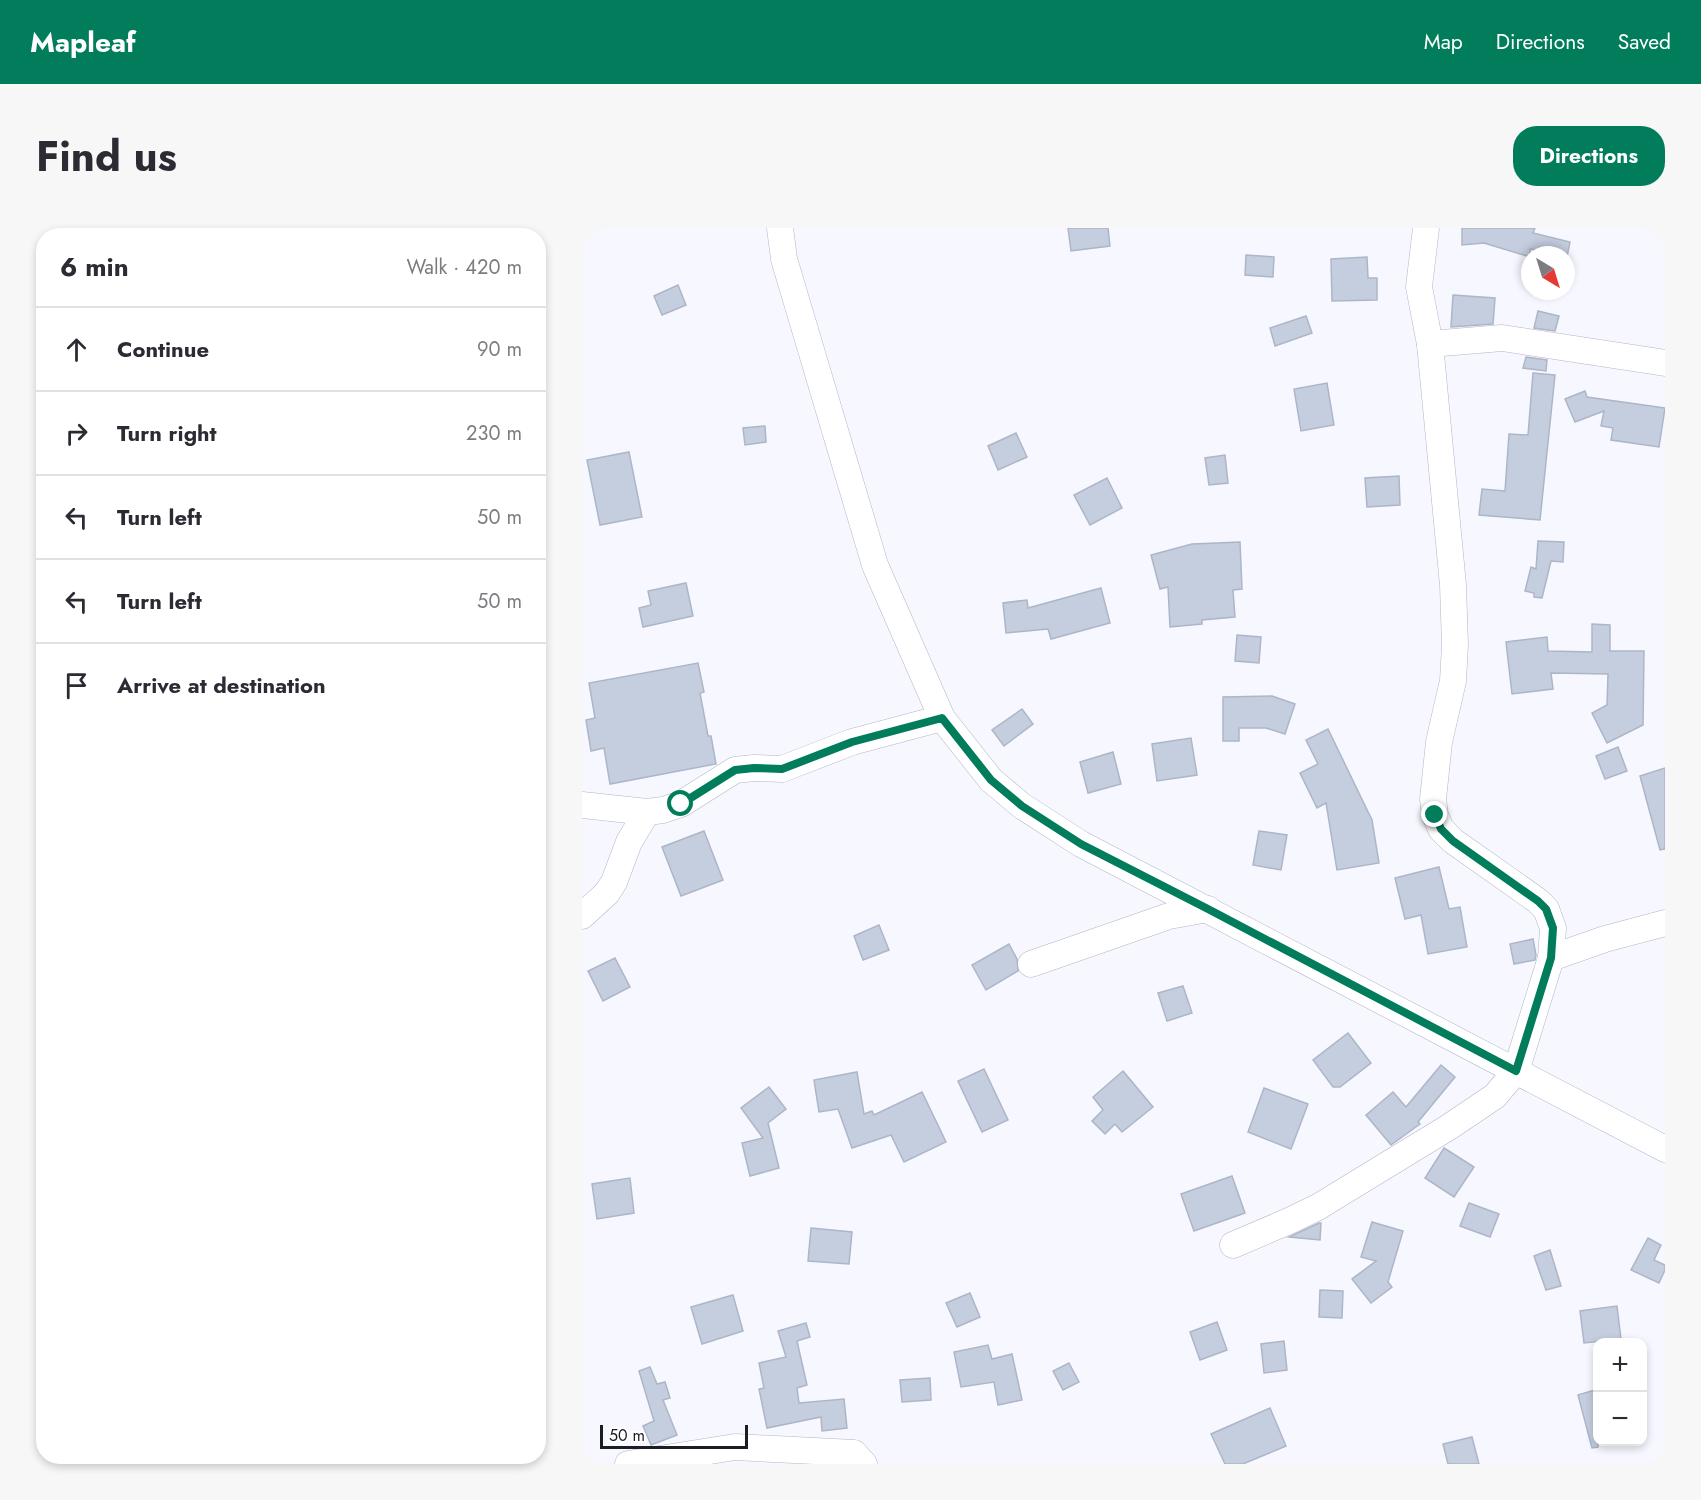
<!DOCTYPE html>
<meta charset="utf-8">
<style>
:root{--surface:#fff;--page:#f7f7f7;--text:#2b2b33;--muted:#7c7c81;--line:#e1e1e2;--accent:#017d5b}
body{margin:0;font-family:Jost,sans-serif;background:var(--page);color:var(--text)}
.controls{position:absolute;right:18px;bottom:18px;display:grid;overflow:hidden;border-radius:12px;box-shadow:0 3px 9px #0003}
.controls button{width:54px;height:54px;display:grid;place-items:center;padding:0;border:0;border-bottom:2px solid var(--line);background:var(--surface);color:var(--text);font:30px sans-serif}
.compass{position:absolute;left:939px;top:18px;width:54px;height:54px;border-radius:50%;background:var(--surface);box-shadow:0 3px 9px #0003;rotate:142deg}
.scale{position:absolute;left:18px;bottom:15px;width:148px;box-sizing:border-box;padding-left:6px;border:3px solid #1c1c23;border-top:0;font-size:16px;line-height:21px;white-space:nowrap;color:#1c1c23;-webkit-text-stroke:4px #fff;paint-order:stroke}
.stop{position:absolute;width:18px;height:18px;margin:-14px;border:4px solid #017d5b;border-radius:50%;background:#fff}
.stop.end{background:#017d5b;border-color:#fff;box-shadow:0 2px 6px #0008}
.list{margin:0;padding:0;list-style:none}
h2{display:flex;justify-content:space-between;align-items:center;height:78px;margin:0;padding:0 24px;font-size:26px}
h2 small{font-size:20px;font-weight:400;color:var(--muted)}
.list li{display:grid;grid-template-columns:39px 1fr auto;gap:18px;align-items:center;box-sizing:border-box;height:84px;padding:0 24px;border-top:2px solid var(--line)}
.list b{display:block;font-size:22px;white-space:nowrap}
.list em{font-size:20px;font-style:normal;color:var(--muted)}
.icon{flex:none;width:33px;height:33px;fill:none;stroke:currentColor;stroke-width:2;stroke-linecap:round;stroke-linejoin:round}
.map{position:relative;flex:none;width:1083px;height:1236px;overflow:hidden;border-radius:24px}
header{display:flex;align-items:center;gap:36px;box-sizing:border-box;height:84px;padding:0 30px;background:var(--accent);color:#fff}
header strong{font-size:28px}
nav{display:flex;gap:33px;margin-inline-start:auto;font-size:21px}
.intro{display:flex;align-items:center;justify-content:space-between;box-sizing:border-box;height:144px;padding:0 36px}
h1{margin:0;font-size:42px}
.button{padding:15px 27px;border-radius:24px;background:var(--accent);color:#fff;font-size:21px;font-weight:700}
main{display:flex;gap:36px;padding:0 36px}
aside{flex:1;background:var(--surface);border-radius:24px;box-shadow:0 3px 9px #0003}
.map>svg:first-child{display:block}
</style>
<header>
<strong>Mapleaf</strong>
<nav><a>Map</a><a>Directions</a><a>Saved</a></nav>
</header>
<div class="intro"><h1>Find us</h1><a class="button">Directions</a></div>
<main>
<aside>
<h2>6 min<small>Walk · 420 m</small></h2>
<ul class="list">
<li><svg class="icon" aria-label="ahead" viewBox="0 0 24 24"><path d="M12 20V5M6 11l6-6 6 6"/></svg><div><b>Continue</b></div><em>90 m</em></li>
<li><svg class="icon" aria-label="right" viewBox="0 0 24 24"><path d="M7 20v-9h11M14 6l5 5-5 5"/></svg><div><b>Turn right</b></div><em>230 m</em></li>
<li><svg class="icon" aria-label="left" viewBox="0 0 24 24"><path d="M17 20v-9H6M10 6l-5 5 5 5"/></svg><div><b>Turn left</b></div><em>50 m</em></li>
<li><svg class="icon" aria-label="left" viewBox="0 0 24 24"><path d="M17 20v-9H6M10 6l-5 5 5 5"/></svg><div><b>Turn left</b></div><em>50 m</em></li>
<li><svg class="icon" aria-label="arrive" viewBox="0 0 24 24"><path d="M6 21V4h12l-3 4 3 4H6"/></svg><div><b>Arrive at destination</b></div></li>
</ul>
</aside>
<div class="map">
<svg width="1083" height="1236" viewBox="0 0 1083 1236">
<rect width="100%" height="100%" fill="#f7f7ff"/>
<g fill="#c4cedf" stroke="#adb6c7" stroke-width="1.5">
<path d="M 486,0 L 526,0 L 528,18 L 489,23 Z"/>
<path d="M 880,0 L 953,0 L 951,5 L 988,14 L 985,29 L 984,27 L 948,21 L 948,29 L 902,15 L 880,17 Z"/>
<path d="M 664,27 L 692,29 L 691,49 L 663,47 Z"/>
<path d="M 785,29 L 786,50 L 795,50 L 795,72 L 750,73 L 749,31 Z"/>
<path d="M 96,57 L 104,77 L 80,87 L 72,68 Z"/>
<path d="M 871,67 L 913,70 L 911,96 L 869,99 Z"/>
<path d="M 956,83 L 977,88 L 973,103 L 952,100 Z"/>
<path d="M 724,88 L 730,105 L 693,118 L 688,100 Z"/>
<path d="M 944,129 L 965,132 L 964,143 L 941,140 Z"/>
<path d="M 951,145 L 973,147 L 958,292 L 897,287 L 900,261 L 923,263 L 927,206 L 946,207 Z"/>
<path d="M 745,155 L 752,197 L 719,203 L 712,161 Z"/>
<path d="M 1003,163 L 1005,169 L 1083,180 L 1077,219 L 1029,212 L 1031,200 L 1019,198 L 1022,183 L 993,194 L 983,171 Z"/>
<path d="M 183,198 L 184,214 L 163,217 L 161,200 Z"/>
<path d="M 434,205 L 445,229 L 416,242 L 406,218 Z"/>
<path d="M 47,224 L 60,289 L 18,297 L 5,232 Z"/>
<path d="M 643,227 L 646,255 L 627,257 L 623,230 Z"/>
<path d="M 817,248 L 818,277 L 785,279 L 783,250 Z"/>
<path d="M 525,250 L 540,280 L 508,297 L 492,267 Z"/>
<path d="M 956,313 L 982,314 L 981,334 L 969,333 L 960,370 L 952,369 L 952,365 L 943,363 L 949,339 L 954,341 Z"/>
<path d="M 658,314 L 660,361 L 651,362 L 653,389 L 620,392 L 620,396 L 588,399 L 586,359 L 578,361 L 569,327 L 610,316 Z"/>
<path d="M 104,355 L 111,388 L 61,399 L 57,380 L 69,377 L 66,363 Z"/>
<path d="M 519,360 L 528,395 L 469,411 L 466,401 L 424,405 L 421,375 L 445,372 L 446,380 Z"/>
<path d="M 1010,396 L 1028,397 L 1028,423 L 1062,423 L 1061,497 L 1025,515 L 1010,485 L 1025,477 L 1026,446 L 969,445 L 971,461 L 930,466 L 924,414 L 965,409 L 966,423 L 1010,424 Z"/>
<path d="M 655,407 L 679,409 L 677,435 L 653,433 Z"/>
<path d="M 116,435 L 122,464 L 118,465 L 126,508 L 129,508 L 134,536 L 28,556 L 22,520 L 9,523 L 4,492 L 13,490 L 7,455 Z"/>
<path d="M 690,468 L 713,476 L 703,506 L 684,500 L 657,500 L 657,513 L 641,513 L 641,469 Z"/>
<path d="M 440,481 L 451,496 L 422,518 L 410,502 Z"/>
<path d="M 746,501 L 790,592 L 797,635 L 755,642 L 744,575 L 735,580 L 718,545 L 736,536 L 724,512 Z"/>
<path d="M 609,510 L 615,547 L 575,553 L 570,516 Z"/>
<path d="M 1036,519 L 1045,543 L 1023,551 L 1014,528 Z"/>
<path d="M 531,524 L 539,556 L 506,565 L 498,534 Z"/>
<path d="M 1083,540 L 1083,621 L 1078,622 L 1058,548 Z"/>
<path d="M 122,603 L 141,652 L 99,668 L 80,619 Z"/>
<path d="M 677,603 L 705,607 L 699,642 L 671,637 Z"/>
<path d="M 857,639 L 867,681 L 878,679 L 885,719 L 846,726 L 839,687 L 823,691 L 813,650 Z"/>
<path d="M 297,697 L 307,722 L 281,732 L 272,708 Z"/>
<path d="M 951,711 L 954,727 L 953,732 L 932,736 L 928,716 Z"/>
<path d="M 427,716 L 435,731 L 436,743 L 404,762 L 390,737 Z"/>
<path d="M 33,730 L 48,759 L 21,773 L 6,743 Z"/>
<path d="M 601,758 L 610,785 L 585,793 L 576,765 Z"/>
<path d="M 766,805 L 789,835 L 758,859 L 751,859 L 731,832 Z"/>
<path d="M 859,837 L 873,849 L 836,894 L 838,896 L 809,917 L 784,887 L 811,864 L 824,879 Z"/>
<path d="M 402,841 L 426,892 L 400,904 L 376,853 Z"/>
<path d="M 541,843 L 571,879 L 540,904 L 533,896 L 523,906 L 510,893 L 521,882 L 511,869 Z"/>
<path d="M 275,844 L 282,886 L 290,883 L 292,887 L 340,864 L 364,914 L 322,934 L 309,907 L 270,920 L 256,881 L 237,884 L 232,852 Z"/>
<path d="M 187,859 L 204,881 L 186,895 L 197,940 L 168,948 L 160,915 L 181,910 L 159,880 Z"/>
<path d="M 682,860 L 726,876 L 709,921 L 666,904 Z"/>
<path d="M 862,920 L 892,939 L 872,969 L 843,950 Z"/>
<path d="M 650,948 L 663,985 L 612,1003 L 599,966 Z"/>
<path d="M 48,950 L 52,985 L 15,991 L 10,956 Z"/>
<path d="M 887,975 L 917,986 L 908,1009 L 878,998 Z"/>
<path d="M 790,994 L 821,1003 L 806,1054 L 810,1059 L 789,1075 L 770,1051 L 794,1033 L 779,1029 Z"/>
<path d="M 737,995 L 739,995 L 738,1012 L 707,1009 Z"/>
<path d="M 229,1000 L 270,1004 L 267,1036 L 226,1033 Z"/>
<path d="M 1066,1010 L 1079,1017 L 1072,1032 L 1083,1037 L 1083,1042 L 1077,1055 L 1049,1042 Z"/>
<path d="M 968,1022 L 979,1058 L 964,1062 L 952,1028 Z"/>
<path d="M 738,1062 L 761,1063 L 760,1090 L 737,1089 Z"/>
<path d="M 388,1065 L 398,1089 L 375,1099 L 364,1075 Z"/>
<path d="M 151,1067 L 161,1103 L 120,1116 L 109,1079 Z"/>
<path d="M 1035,1078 L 1039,1111 L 1002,1115 L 998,1083 Z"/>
<path d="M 635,1094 L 645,1122 L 618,1132 L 608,1104 Z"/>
<path d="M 224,1095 L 228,1109 L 215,1113 L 225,1157 L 215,1160 L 217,1175 L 262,1171 L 265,1200 L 240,1203 L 239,1189 L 185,1200 L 177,1161 L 182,1160 L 177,1135 L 204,1129 L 196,1103 Z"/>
<path d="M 702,1113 L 705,1142 L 682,1145 L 679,1116 Z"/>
<path d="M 406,1117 L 410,1131 L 430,1126 L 440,1172 L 416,1177 L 412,1154 L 379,1159 L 372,1124 Z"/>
<path d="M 487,1135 L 497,1154 L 481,1162 L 471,1143 Z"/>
<path d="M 68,1139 L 75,1156 L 83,1154 L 88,1170 L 81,1172 L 95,1207 L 69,1217 L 61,1198 L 72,1193 L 57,1143 Z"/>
<path d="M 348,1150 L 349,1172 L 320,1174 L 318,1152 Z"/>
<path d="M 1016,1161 L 1016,1219 L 1010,1220 L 996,1167 Z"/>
<path d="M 688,1180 L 704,1218 L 661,1236 L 643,1236 L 629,1206 Z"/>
<path d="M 890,1209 L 897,1236 L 866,1236 L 861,1216 Z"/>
</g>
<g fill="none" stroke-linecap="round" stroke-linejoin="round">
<defs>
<g id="minor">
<path d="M 198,0 L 202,31 L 293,337 L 360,490 L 409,552 L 440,578 L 499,616 L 1083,921"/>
<path d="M 848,116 L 920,110 L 1083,135"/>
<path d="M 0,577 L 65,584 L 81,582 L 99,576 L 153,542 L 172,540 L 200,541 L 270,514 L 360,490"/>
<path d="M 0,688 L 25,665 L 32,654 L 47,614 L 65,584"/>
<path d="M 969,730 L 1023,711 L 1083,695"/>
<path d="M 449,736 L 587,688 L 626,681"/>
<path d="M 651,1017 L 707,993 L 736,979 L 867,899 L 913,868 L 934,843 L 969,730 L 971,700 L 964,681 L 956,673 L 871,613 L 859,601 L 853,587 L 851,571 L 857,514 L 871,453 L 873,417 L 871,357 L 848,116 L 837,59 L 844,0"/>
<path d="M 46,1236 L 153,1219 L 272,1225 L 282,1236"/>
</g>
</defs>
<use href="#minor" stroke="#b5b5c7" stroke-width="27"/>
<use href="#minor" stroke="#fff" stroke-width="26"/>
</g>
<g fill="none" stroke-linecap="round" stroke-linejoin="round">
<path stroke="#017d5b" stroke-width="8" d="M 99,576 L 153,542 L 172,540 L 200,541 L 270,514 L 360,490 L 409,552 L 440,578 L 499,616 L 626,681 L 934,843 L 969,730 L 971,700 L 964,681 L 956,673 L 871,613 L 859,601 L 853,587"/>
</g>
</svg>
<div class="controls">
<button>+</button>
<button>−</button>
</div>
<svg class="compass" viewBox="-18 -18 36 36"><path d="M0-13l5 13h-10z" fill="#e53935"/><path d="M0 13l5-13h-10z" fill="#7c7c81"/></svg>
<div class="scale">50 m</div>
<div class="stop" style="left:99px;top:576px"></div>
<div class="stop end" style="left:853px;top:587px"></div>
</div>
</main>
